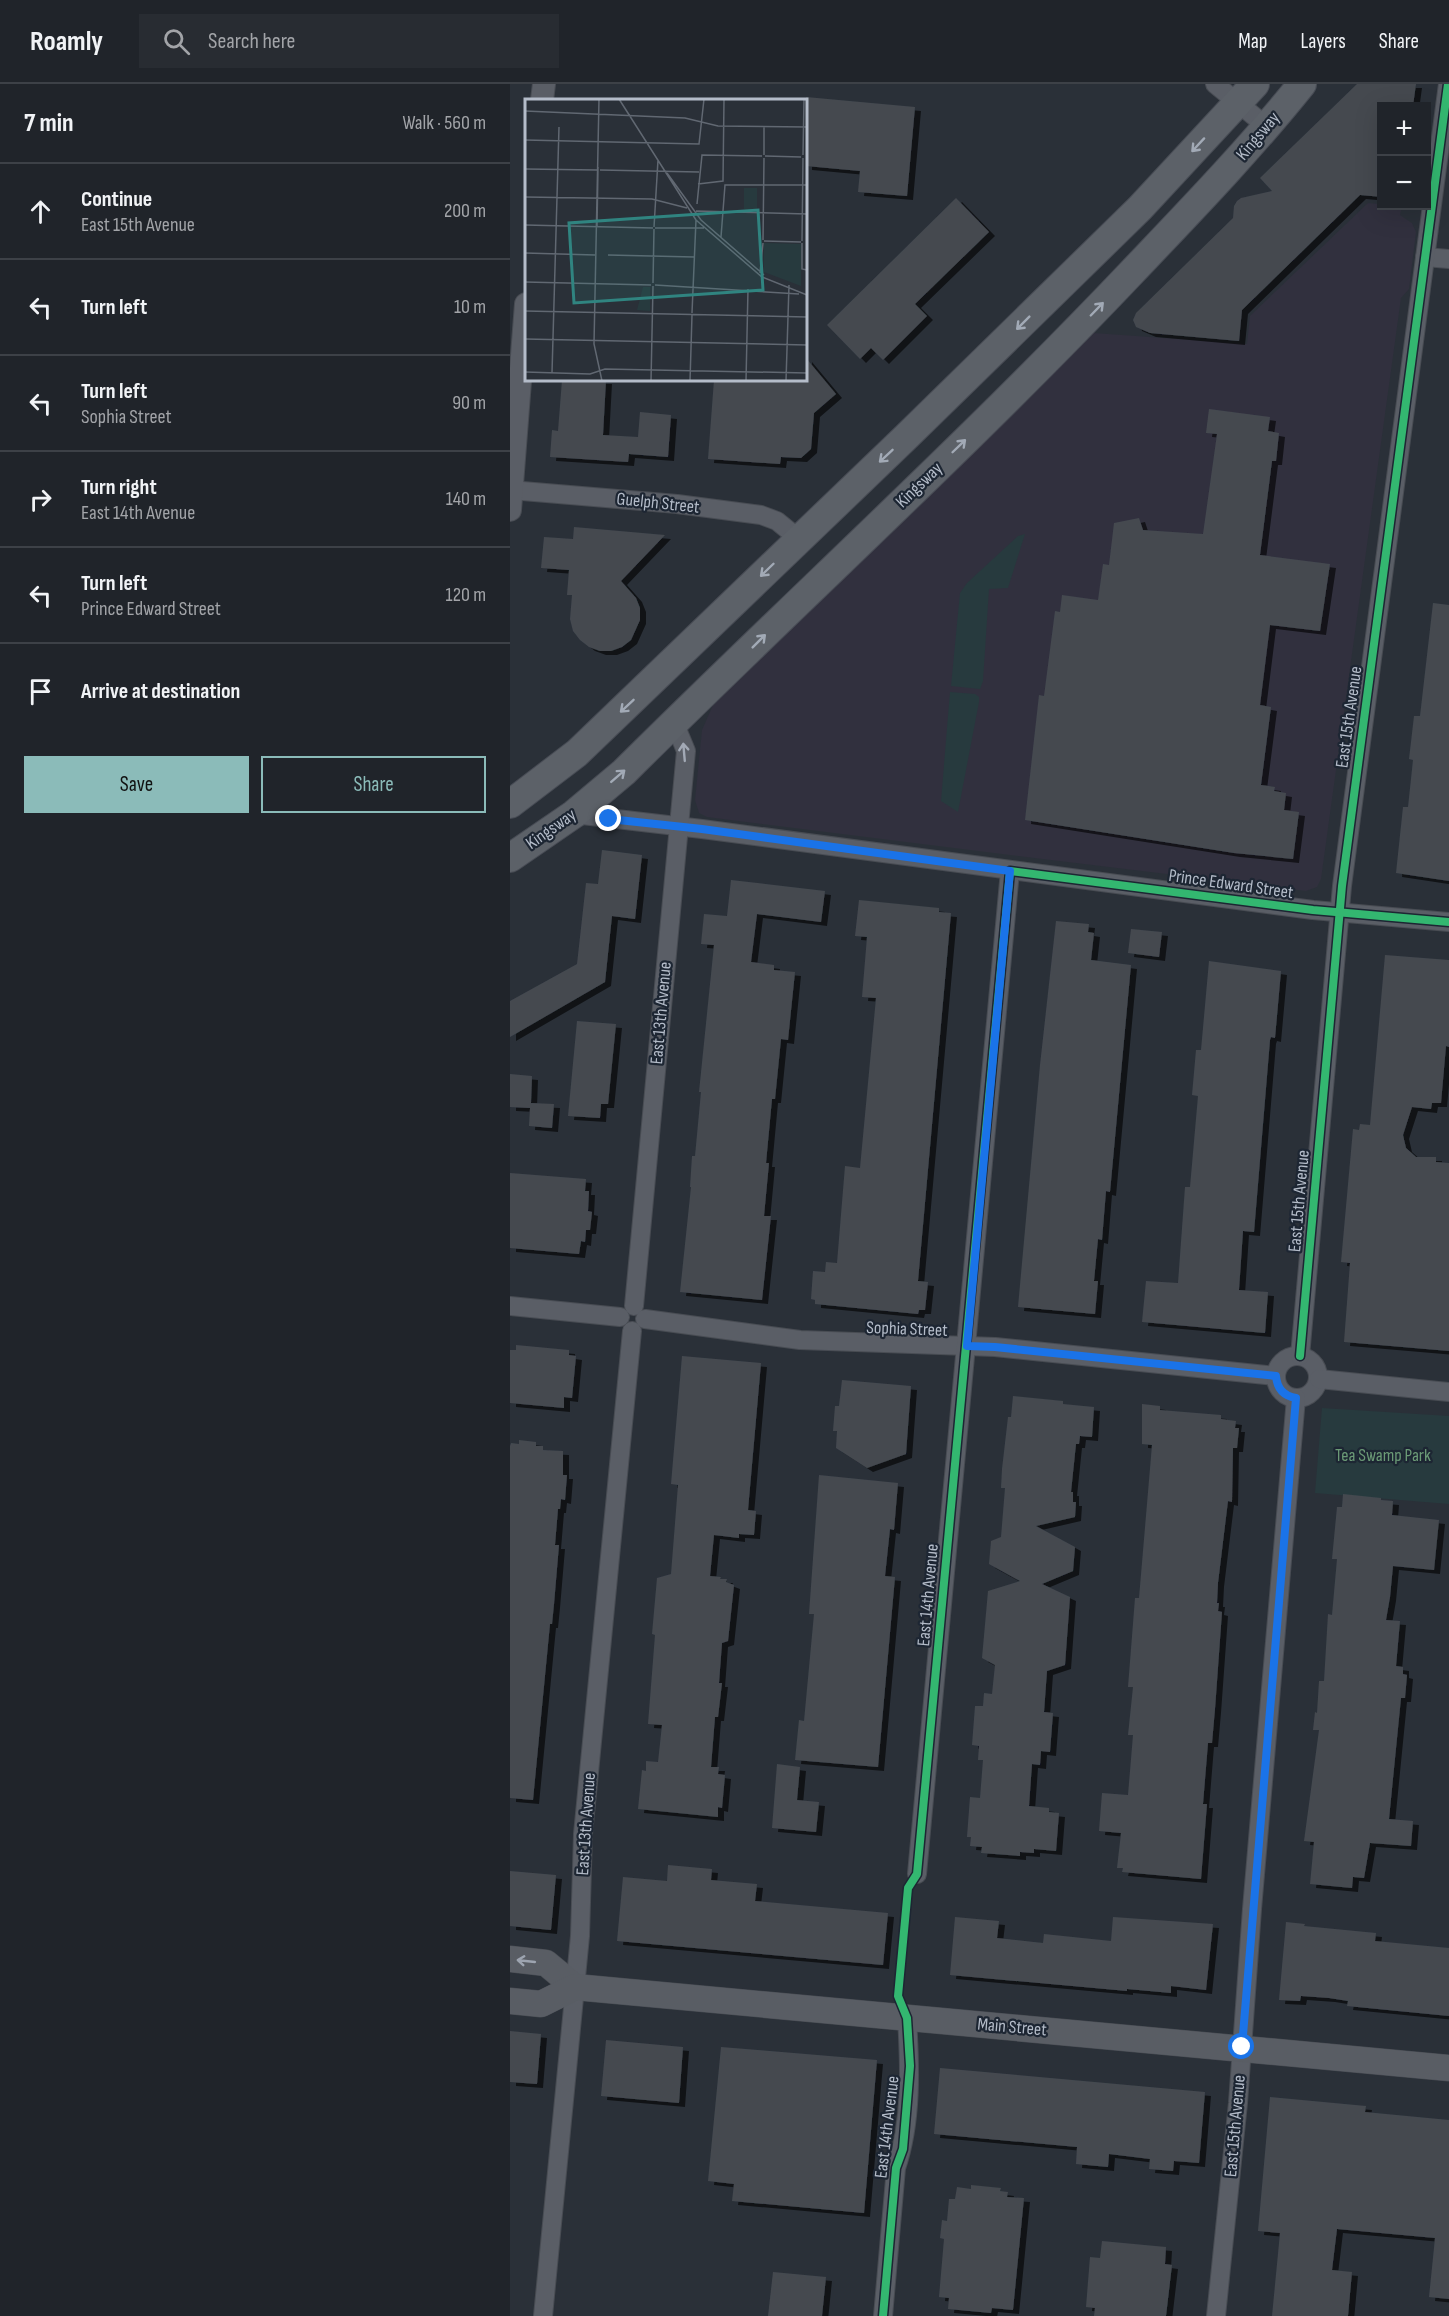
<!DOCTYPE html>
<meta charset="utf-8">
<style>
:root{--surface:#20242a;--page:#282c32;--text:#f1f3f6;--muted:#a2a4a8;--line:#3d4147;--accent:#8bbbb9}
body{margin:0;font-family:"Sofia Sans Condensed",sans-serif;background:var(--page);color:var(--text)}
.controls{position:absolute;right:18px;top:18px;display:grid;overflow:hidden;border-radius:0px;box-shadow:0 6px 24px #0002}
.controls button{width:54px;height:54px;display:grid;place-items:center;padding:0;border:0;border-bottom:2px solid var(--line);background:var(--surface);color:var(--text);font:30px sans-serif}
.stop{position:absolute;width:18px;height:18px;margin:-14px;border:4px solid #1a73e8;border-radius:50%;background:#fff}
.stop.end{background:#1a73e8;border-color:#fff;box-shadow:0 2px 6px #0008}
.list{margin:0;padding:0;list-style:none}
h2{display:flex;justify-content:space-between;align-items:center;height:78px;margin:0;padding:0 24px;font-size:26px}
h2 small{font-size:20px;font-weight:400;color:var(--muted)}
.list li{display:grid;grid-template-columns:39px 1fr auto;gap:18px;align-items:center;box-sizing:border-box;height:96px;padding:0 24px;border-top:2px solid var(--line)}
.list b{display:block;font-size:22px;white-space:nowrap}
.list p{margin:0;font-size:20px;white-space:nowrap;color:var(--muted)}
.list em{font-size:20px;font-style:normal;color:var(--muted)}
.actions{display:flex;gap:12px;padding:18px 24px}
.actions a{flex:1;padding:14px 0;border:2px solid var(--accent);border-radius:0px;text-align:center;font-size:21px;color:var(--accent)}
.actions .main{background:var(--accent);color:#111}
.icon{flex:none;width:33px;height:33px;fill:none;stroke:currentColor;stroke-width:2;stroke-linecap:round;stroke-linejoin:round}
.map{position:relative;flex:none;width:939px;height:2232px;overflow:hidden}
header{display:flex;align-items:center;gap:36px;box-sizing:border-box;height:84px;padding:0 30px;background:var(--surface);border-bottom:2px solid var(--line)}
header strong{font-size:28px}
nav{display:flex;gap:33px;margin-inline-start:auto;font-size:21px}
.search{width:420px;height:54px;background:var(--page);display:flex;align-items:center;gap:15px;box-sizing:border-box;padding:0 21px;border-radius:0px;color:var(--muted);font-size:22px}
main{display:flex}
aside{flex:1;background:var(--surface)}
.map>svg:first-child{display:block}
</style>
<header>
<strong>Roamly</strong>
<div class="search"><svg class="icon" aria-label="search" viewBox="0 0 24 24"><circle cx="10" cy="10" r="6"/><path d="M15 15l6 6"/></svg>Search here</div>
<nav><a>Map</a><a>Layers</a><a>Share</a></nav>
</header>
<main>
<aside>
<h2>7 min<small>Walk · 560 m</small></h2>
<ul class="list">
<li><svg class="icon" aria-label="ahead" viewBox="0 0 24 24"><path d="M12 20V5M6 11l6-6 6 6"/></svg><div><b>Continue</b><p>East 15th Avenue</p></div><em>200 m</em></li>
<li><svg class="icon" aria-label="left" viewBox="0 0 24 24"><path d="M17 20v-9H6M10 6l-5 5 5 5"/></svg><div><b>Turn left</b></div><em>10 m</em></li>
<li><svg class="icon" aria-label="left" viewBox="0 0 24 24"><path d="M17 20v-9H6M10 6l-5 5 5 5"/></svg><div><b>Turn left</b><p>Sophia Street</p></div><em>90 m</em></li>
<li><svg class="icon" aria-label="right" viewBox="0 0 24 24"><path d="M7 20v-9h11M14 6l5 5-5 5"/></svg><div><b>Turn right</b><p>East 14th Avenue</p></div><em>140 m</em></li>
<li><svg class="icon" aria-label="left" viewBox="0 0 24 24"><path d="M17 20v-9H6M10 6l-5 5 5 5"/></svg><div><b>Turn left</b><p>Prince Edward Street</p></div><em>120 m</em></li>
<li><svg class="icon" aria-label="arrive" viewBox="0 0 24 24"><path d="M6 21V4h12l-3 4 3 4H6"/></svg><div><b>Arrive at destination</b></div></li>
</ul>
<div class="actions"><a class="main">Save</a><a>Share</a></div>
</aside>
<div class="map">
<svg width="939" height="2232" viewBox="0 0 939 2232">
<defs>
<filter id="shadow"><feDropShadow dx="6" dy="4" stdDeviation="0" flood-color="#0009"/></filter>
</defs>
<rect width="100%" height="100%" fill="#2a3038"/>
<path fill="#31303e" d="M 858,119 L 892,122 L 890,131 L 902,139 L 906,148 L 899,205 L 891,214 L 811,795 L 807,803 L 796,807 L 476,768 L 197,733 L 189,729 L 185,716 L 192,646 L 203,621 L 584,249 L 737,260 L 740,232 Z"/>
<g fill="#273a3e">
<path d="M 515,450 L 498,504 L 479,505 L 473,597 L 470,605 L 441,602 L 450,509 L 457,499 L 508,452 Z"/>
<path d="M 440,608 L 465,610 L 469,613 L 469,618 L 448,728 L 431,717 Z"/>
<path d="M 812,1324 L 939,1332 L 939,1420 L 805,1409 Z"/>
</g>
<g fill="#444950" filter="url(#shadow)">
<path d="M 847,0 L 906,0 L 903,22 L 872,22 L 872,113 L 850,111 L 732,226 L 729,257 L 640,249 L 626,243 L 623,236 L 626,229 L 723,134 L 724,122 L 727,117 L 731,114 L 762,107 L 750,94 Z"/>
<path d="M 296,13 L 405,23 L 397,112 L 348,108 L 350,87 L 296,82 Z"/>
<path d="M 446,114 L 479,148 L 405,220 L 417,232 L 373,276 L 361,264 L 350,275 L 317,241 Z"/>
<path d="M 296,274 L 326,310 L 304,329 L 301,365 L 291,374 L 271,373 L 270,380 L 198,375 L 204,296 L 296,296 Z"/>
<path d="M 52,296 L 96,296 L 93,351 L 128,353 L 130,328 L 161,331 L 158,373 L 119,370 L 118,378 L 40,373 L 42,346 L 48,347 Z"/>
<path d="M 699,325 L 760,333 L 758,347 L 769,349 L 766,377 L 762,377 L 750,471 L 820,480 L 810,547 L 760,541 L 750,621 L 761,623 L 751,701 L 765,703 L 764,707 L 776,709 L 774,726 L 789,728 L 783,775 L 724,769 L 515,736 L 529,611 L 534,612 L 545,527 L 550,528 L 552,511 L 588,516 L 593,480 L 599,481 L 604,439 L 629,434 L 633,446 L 693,450 L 707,350 L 696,349 Z"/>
<path d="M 64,443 L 155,451 L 111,497 L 126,514 L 130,524 L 130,536 L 121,556 L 112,563 L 101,567 L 90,567 L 79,563 L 70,556 L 63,547 L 60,535 L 62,511 L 57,511 L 59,486 L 31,484 L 34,453 L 63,455 Z"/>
<path d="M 923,519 L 939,521 L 939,797 L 886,789 L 893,723 L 898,723 L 903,676 L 899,675 L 904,632 L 910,632 Z"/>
<path d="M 92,766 L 132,771 L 125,835 L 102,832 L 95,898 L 0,953 L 0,917 L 67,880 L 76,799 L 88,800 Z"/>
<path d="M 221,796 L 315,807 L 311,838 L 247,830 L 241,878 L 264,881 L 264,886 L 285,888 L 278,956 L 271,955 L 265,1015 L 262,1015 L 256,1079 L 259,1079 L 254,1132 L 261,1132 L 252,1216 L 170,1208 L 181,1103 L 180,1103 L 182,1072 L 185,1072 L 191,1008 L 189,1008 L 204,861 L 191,860 L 194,830 L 217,832 Z"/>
<path d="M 349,816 L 429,824 L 429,828 L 441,829 L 408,1197 L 418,1198 L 415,1226 L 409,1226 L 408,1230 L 305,1220 L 305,1216 L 301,1215 L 303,1187 L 315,1188 L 316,1178 L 327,1179 L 335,1082 L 350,1084 L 366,914 L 352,913 L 357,853 L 345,852 Z"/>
<path d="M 546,837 L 579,840 L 578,848 L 584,849 L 581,876 L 621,881 L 600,1108 L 596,1107 L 592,1156 L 588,1155 L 584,1197 L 588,1197 L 585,1230 L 508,1223 L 530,981 Z"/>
<path d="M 621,845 L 652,848 L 649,873 L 618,869 Z"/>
<path d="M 875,871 L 939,876 L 939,963 L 936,962 L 931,1019 L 922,1019 L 921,1025 L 902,1023 L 893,1051 L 896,1064 L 906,1073 L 926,1073 L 926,1078 L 939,1079 L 939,1267 L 834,1258 L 840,1179 L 831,1178 L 843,1045 L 849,1046 L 850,1040 L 860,1041 Z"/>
<path d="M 699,877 L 771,887 L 765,954 L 761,953 L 760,956 L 744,1148 L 733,1147 L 729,1206 L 758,1208 L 755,1249 L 632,1238 L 636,1197 L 668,1199 L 675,1103 L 680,1103 L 688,1012 L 682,1011 L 686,966 L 691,966 Z"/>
<path d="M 67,937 L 106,940 L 98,1020 L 91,1020 L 90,1034 L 58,1032 Z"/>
<path d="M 0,990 L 22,992 L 21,1019 L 44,1020 L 42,1044 L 19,1042 L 20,1024 L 0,1023 Z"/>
<path d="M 0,1089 L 76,1095 L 75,1107 L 79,1107 L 78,1127 L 82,1128 L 80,1146 L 76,1146 L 75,1158 L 71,1157 L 69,1170 L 0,1164 Z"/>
<path d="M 6,1261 L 59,1266 L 59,1271 L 66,1272 L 62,1314 L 54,1313 L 54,1324 L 0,1319 L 0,1266 L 6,1266 Z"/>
<path d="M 172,1272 L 251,1279 L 238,1426 L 246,1427 L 244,1451 L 229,1450 L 229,1454 L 204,1451 L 200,1492 L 211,1493 L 210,1495 L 217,1495 L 216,1498 L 224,1501 L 218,1557 L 212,1559 L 209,1599 L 212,1599 L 208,1633 L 205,1633 L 201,1683 L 209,1683 L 208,1690 L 215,1691 L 212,1724 L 208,1723 L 208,1733 L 128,1725 L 132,1686 L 136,1687 L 136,1677 L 148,1678 L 152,1641 L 138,1640 L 145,1551 L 142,1550 L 147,1494 L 161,1490 L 168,1401 L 161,1400 Z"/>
<path d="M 332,1296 L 401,1302 L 396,1370 L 357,1384 L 326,1364 L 327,1347 L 323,1347 L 325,1322 L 329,1322 Z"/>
<path d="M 503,1312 L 553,1317 L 553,1320 L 584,1323 L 582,1353 L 570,1352 L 569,1360 L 566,1360 L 561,1408 L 563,1408 L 563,1418 L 566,1418 L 565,1433 L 526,1442 L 565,1463 L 563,1487 L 532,1500 L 560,1513 L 555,1581 L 537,1587 L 534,1628 L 543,1629 L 540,1668 L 531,1667 L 530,1681 L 522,1680 L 519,1722 L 539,1724 L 539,1728 L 549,1729 L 546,1767 L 524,1765 L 524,1769 L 510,1768 L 510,1772 L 471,1769 L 472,1763 L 460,1762 L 461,1753 L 457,1753 L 460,1713 L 470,1714 L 473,1676 L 468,1676 L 469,1662 L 462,1661 L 465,1622 L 473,1622 L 474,1609 L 482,1610 L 485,1581 L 472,1574 L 478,1507 L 510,1497 L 479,1480 L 481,1457 L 491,1453 L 495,1404 L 491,1404 L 492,1385 L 498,1333 L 501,1333 Z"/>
<path d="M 632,1320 L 650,1322 L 650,1326 L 711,1331 L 711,1335 L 726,1337 L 725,1344 L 729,1344 L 727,1364 L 723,1364 L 722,1418 L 718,1417 L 708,1499 L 707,1519 L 709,1519 L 708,1527 L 712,1528 L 705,1625 L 702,1659 L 698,1659 L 693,1720 L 697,1720 L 691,1795 L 612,1788 L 613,1784 L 607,1784 L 611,1749 L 589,1747 L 592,1709 L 618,1711 L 623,1651 L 618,1651 L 623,1603 L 618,1603 L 625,1514 L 629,1514 L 642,1361 L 632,1360 Z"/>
<path d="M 9,1356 L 26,1358 L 26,1362 L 33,1362 L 33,1366 L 53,1367 L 53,1391 L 57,1391 L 55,1416 L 51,1415 L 50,1425 L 48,1425 L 45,1461 L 49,1461 L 44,1520 L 42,1540 L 40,1540 L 23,1716 L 0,1714 L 0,1362 L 1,1359 L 9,1360 Z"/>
<path d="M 309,1391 L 388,1399 L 384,1446 L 380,1445 L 375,1492 L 385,1493 L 368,1683 L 285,1676 L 289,1636 L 294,1637 L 304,1530 L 299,1530 Z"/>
<path d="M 833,1410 L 871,1414 L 871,1416 L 883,1417 L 882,1431 L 929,1436 L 924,1486 L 883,1482 L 880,1513 L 876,1536 L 890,1537 L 886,1582 L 893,1583 L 893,1590 L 897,1591 L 895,1614 L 891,1614 L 879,1735 L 903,1737 L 901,1762 L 860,1759 L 854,1794 L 843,1793 L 842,1804 L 800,1800 L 804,1758 L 794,1757 L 809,1646 L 803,1646 L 805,1628 L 807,1629 L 809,1597 L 814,1597 L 818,1530 L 822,1531 L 827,1475 L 822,1475 L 827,1423 L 832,1423 Z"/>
<path d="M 267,1680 L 290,1683 L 287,1716 L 309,1718 L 306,1748 L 262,1744 Z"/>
<path d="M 158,1781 L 202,1785 L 201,1796 L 247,1800 L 245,1817 L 378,1829 L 373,1881 L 107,1857 L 113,1793 L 157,1797 Z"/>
<path d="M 0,1787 L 46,1791 L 41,1846 L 0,1842 Z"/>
<path d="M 445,1833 L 489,1837 L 487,1854 L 533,1859 L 534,1850 L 601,1857 L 603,1833 L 703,1840 L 696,1906 L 661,1902 L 661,1909 L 617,1905 L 617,1907 L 440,1891 Z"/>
<path d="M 776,1838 L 795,1840 L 794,1842 L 866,1849 L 865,1857 L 939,1864 L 939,1932 L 837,1922 L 838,1917 L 819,1914 L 791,1912 L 790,1917 L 769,1916 Z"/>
<path d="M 0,1947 L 31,1950 L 27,2000 L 0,1998 Z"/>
<path d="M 96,1956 L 173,1963 L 169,2019 L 91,2012 Z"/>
<path d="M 211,1963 L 367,1976 L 354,2129 L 222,2117 L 224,2100 L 198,2097 Z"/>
<path d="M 430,1984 L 695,2008 L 689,2079 L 664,2077 L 663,2087 L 639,2085 L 640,2075 L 599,2070 L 598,2083 L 566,2080 L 567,2063 L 424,2050 Z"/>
<path d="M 760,2013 L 856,2022 L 855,2028 L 939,2036 L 939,2215 L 919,2213 L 925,2154 L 827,2145 L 822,2186 L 842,2188 L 838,2232 L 762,2232 L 770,2149 L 748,2147 Z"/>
<path d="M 461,2101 L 491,2104 L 490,2107 L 498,2108 L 497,2113 L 514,2114 L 503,2226 L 482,2224 L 481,2229 L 438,2225 L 439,2214 L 429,2213 L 434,2155 L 430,2154 L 432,2136 L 437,2137 L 439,2115 L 445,2115 L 447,2103 L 461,2105 Z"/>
<path d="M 592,2157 L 656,2163 L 655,2180 L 662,2181 L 656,2232 L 584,2232 L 585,2224 L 576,2223 L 580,2173 L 590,2174 Z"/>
<path d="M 263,2188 L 316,2193 L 312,2232 L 258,2232 Z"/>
</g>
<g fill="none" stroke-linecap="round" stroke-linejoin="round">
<defs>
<g id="minor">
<path d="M 705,0 L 756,42"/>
<path d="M 915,173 L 939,175"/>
<path d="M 0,406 L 167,420 L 251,431 L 267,437 L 289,455"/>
<path d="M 64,730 L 192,745 L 803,826 L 939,838"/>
<path d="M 0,1222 L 110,1233"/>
<path d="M 124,1222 L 176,667 L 164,638"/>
<path d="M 135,1235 L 290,1256 L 485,1263 L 766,1292"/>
<circle cx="787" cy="1293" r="21"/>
<path d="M 790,1272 L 832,802 L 938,0"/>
<path d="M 809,1295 L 939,1308"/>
<path d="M 407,1790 L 500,787"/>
<path d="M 33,2232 L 70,1852 L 73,1750 L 122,1247"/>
<path d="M 373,2232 L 386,2084 C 402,2037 400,1983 397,1934"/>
<path d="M 706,2232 L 728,2019 L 742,1825 L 786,1314"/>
</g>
<g id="tertiary">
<path d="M 32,16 L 34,0"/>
<path d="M 0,426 L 16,220"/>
</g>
<g id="secondary">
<path d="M 0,1875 L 36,1879 L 65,1903"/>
<path d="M 0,1917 L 31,1920 L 65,1903 L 939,1984"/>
</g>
<g id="primary">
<path d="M 0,720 L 67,669 L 396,353 L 630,124 L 745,0"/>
<path d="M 0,774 L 64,730 L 114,688 C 283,520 459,360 623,187 C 681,126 739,66 792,0"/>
</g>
</defs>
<use href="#minor" stroke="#484c53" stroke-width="20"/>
<use href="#tertiary" stroke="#484c53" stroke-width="24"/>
<use href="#secondary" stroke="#484c53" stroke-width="27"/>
<use href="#primary" stroke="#484c55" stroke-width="30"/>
<use href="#minor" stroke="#5a5e66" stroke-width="18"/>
<use href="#tertiary" stroke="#5a5e66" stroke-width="22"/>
<use href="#secondary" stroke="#595d64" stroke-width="26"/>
<use href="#primary" stroke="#5c6168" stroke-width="28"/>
<defs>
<g id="cycleway">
<path d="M 790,1272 L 832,802 L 938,0"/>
<path d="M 373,2232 L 386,2084 L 393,2065 L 400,1982 L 397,1934 L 388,1912 L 398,1804 L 407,1790 L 500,787 L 803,826 L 939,838"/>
</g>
</defs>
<use href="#cycleway" stroke="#1d2633" stroke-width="11"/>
<use href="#cycleway" stroke="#33b770" stroke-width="8"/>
</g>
<defs><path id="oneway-shaft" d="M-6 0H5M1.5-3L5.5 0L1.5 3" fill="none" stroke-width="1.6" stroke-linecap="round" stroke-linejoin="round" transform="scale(1.5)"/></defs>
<g stroke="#a2aab6">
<use href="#oneway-shaft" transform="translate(688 61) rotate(133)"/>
<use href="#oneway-shaft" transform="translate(587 225) rotate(-46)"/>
<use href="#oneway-shaft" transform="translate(513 239) rotate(135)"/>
<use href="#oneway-shaft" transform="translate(449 362) rotate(-44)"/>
<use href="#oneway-shaft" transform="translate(376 372) rotate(137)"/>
<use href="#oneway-shaft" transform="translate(257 486) rotate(136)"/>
<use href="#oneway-shaft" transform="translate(249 557) rotate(-45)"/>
<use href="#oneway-shaft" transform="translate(117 622) rotate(137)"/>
<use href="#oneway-shaft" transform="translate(108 692) rotate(-41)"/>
</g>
<use stroke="#a2a9b5" href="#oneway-shaft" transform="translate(174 668) rotate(-95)"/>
<use stroke="#9da4b0" href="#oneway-shaft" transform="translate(16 1877) rotate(-174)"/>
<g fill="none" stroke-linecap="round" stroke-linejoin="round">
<path stroke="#1a73e8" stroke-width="8" d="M 99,735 L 192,745 L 500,787 L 457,1262 L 485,1263 L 766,1292 C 767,1305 774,1312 786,1314 L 732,1963"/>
</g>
<g text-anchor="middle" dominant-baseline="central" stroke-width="4.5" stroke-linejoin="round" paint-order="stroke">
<g font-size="18" fill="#b4bcc9" stroke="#1d2633">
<text transform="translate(748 52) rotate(-50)">Kingsway</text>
<text transform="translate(409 401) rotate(-44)">Kingsway</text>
<text transform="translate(148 419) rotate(6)">Guelph Street</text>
<text transform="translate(839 633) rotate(-82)">East 15th Avenue</text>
<text transform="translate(41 745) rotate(-35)">Kingsway</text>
<text transform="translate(721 800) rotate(8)">Prince Edward Street</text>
<text transform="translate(151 929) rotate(-85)">East 13th Avenue</text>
<text transform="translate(789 1117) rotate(-85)">East 15th Avenue</text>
<text transform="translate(397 1245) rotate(2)">Sophia Street</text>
<text transform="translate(418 1511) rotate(-85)">East 14th Avenue</text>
<text transform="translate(76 1740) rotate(-86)">East 13th Avenue</text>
<text transform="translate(502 1943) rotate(5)">Main Street</text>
<text transform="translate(725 2042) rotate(-85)">East 15th Avenue</text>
<text transform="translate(377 2043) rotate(-83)">East 14th Avenue</text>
</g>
<g font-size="18" fill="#6b9a76" stroke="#1d2633">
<text x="873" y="1371">Tea Swamp Park</text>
</g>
</g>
<g transform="translate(15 15)">
<rect width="282" height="282" fill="#2a3038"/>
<path d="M 219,89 L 232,89 L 232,110 L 219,110 ZM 239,144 L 276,145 L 276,187 L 239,173 ZM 118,188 L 125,188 L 125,212 L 112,211 Z" fill="#273a3e"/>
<path fill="none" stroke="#616872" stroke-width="1.5" d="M 74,0 L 69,245 L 77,282M 94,0 L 171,121 L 237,178 L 282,196M 0,12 L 160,19 L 193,27 L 282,28M 0,41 L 174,45 L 179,0M 239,56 L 239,28M 278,56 L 279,0M 240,57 L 276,58M 0,70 L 72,71M 75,71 L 174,73M 142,74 L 176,121 L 239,176M 173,85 L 198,82 L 199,0M 0,98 L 127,100 L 162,109M 172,105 L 177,56 L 237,57M 171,112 L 282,115M 0,126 L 128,129M 72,128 L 73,68M 129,128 L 133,61M 130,129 L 179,129M 196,138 L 200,86 L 282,86M 238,141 L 239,59M 239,142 L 276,143M 277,142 L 278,59M 277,144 L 277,170 L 282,171M 0,154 L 70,156M 83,156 L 169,158M 235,174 L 238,144M 0,183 L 126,186M 128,184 L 129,130M 130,186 L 274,195M 0,212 L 282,218M 167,214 L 171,121M 0,240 L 282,246M 0,273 L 65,275 L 80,270 L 282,274M 27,274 L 34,28M 126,282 L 128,187M 165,282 L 167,216M 221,282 L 223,190M 261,282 L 264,186"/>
<path fill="#308480" fill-opacity="0.15" stroke="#308480" stroke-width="3" d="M 233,111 L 238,191 L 49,204 L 44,124 Z"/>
<rect width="282" height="282" fill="none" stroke="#b4bcc9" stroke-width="3"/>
</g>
</svg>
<div class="controls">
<button>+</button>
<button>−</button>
</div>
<div class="stop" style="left:732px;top:1963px"></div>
<div class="stop end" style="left:99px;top:735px"></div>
</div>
</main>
